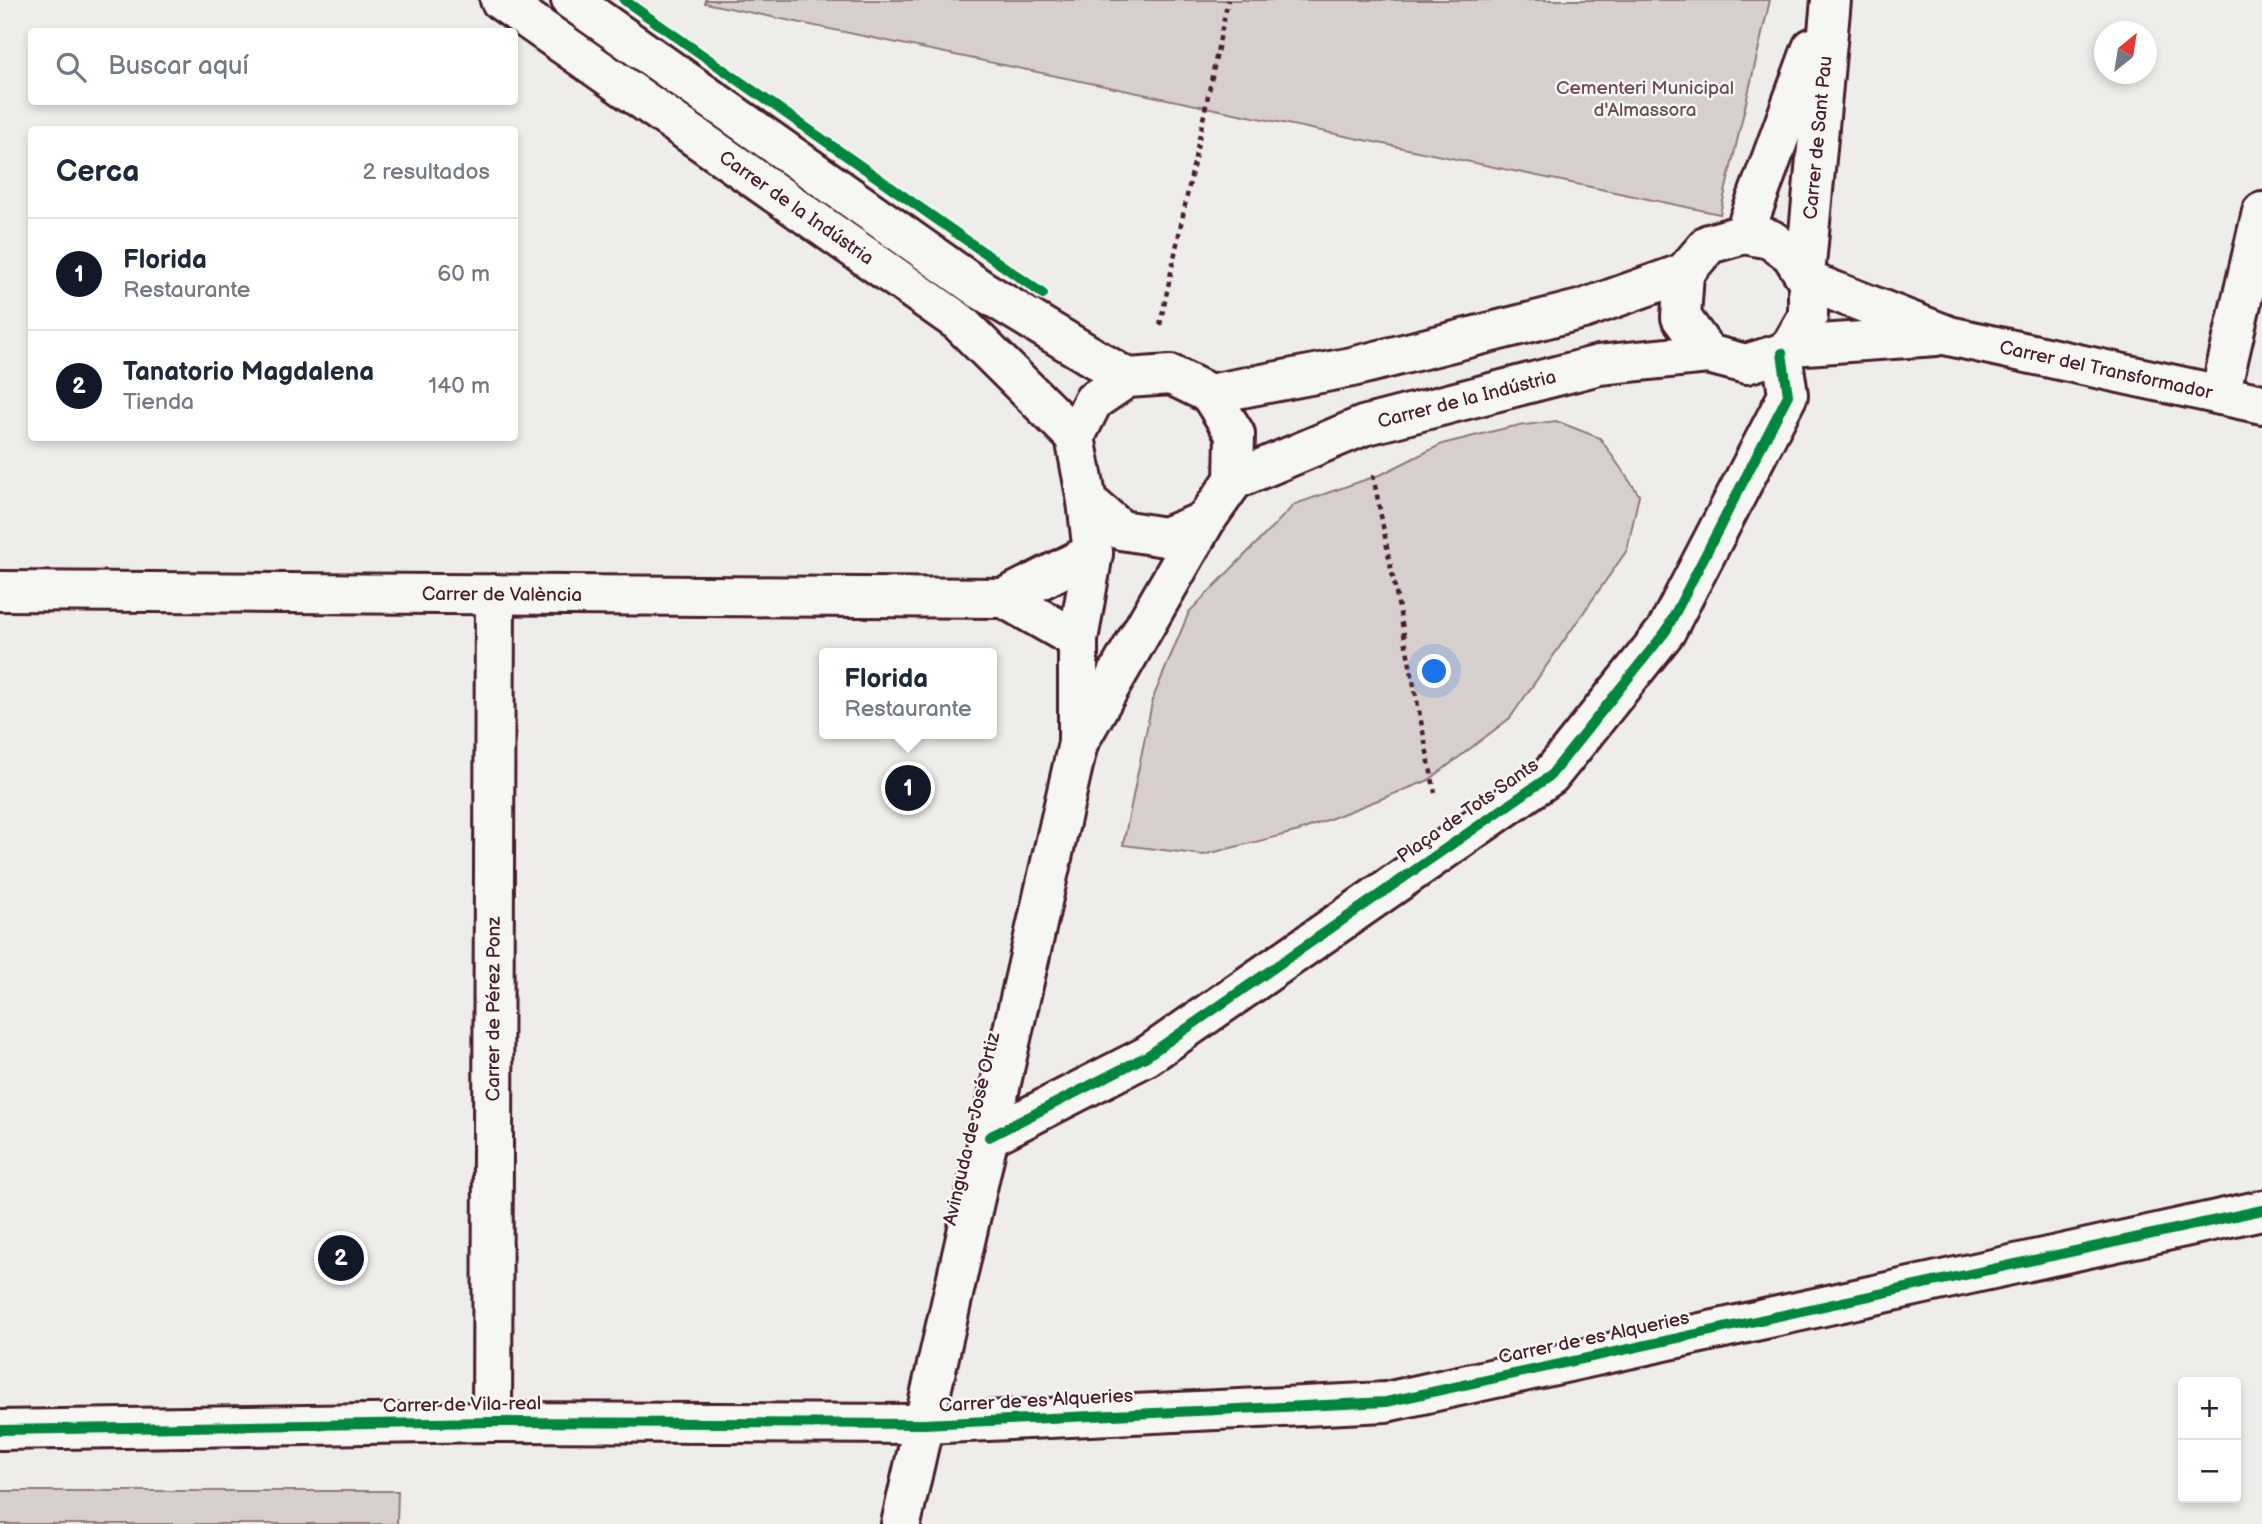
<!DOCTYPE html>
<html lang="es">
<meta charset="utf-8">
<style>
:root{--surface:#fff;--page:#f6f6f7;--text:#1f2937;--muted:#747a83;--line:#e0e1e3;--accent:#111827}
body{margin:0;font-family:"Balsamiq Sans",sans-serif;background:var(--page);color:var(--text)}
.controls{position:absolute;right:21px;bottom:21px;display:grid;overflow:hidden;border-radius:7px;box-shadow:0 4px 10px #0003}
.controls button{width:63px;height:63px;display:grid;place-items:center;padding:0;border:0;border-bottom:2px solid var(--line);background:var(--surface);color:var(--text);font:35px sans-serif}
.compass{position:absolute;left:2094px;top:21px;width:63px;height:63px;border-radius:50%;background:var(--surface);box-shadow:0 4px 10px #0003;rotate:30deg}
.you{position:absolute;left:1435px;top:672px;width:24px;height:24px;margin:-18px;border:5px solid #fff;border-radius:50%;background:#1a73e8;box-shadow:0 0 0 10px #1a73e833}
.badge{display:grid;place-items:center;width:46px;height:46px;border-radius:50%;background:var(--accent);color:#fff;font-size:23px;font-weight:700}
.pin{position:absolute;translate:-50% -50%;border:4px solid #fff;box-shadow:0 2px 7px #0006}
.popup{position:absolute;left:819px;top:648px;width:178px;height:91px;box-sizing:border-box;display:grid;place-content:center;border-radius:7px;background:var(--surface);filter:drop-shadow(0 2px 5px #0005);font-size:23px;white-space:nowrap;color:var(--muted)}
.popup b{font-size:26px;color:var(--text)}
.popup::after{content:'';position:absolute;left:50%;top:100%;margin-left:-14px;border:14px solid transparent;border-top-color:var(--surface)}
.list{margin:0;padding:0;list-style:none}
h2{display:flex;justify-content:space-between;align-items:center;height:91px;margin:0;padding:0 28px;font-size:30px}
h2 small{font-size:23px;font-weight:400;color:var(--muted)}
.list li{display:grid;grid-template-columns:46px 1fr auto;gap:21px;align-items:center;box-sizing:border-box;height:112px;padding:0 28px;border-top:2px solid var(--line)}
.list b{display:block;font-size:26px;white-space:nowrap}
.list p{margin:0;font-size:23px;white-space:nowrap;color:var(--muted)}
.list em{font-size:23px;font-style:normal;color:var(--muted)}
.icon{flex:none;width:38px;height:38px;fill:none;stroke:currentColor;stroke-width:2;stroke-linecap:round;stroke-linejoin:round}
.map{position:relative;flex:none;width:2262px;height:1524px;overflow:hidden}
.search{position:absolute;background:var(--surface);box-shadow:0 4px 10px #0003;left:28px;top:28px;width:490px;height:77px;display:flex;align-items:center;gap:18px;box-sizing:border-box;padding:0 24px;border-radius:7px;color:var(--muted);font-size:26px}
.panel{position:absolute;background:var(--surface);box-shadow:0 4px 10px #0003;left:28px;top:126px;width:490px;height:315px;border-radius:7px}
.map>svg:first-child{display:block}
</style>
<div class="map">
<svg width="2262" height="1524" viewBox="0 0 2262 1524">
<rect width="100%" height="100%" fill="#efedea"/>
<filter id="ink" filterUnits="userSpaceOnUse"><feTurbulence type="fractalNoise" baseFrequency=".0143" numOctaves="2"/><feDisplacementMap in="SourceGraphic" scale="14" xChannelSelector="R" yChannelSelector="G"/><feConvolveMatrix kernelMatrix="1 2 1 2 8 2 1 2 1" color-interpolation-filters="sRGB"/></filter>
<g filter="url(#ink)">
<g fill="#d7cfce" stroke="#90777c" stroke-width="2">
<path d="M 705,0 L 1770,0 L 1720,214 L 705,3 Z"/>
<path d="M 1556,421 L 1600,438 L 1639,495 L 1627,550 L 1510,718 L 1429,780 L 1299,831 L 1203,855 L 1123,845 L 1153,698 L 1189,612 L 1295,504 L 1382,474 L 1442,444 L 1510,427 Z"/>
<path d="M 0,1491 L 398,1491 L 397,1524 L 0,1524 Z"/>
</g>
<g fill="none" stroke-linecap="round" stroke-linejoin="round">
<defs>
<g id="street">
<path d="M 2220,395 L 2262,212"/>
<path id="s1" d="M 0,591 L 1004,598 L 1093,553"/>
<path d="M 1004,598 L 1078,640"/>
<path d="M 989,1137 L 1147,1056 L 1550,776 L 1666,631 L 1788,395 L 1782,353"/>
<path id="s2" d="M 492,1422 L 495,594"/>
<path d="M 0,1430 L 492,1422 L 924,1424 L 1386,1402 L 2262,1210"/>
</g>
<g id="secondary">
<path id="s3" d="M 500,0 L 959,322 L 1075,437"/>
<path d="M 571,0 L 980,289 L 1127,378"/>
<path d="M 1744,234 L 1770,239 L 1791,254 L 1808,281 L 1808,316 L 1791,346 L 1782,353 L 1746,364 L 1708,354 L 1681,317 L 1684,273 L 1709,244 Z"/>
<path d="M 1744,234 L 1812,48"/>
<path id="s4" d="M 1805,275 L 1831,0"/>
<path id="s5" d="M 1808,281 L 1949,336 L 2262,404"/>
<path d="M 1791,346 L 1936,336"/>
<path d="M 1210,394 L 1352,367 L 1583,309 L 1684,273"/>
<path id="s6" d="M 1234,480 L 1363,426 L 1599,365 L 1708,354"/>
<path d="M 1079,741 L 1205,521 L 1234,480 L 1235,434 L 1210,394 L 1171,375 L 1127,378 L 1093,401 L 1075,437 L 1087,501 L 1121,530 L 1165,537 L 1205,521"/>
<path d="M 901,1524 L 1078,743 L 1078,640 L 1093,553 L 1087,501"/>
</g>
</defs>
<use href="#street" stroke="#4a1f2b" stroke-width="44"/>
<use href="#secondary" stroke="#4a1f2b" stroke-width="44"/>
<g stroke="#4a1f2b" stroke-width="4.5" stroke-dasharray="5 5" stroke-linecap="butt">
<path d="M 1160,325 L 1228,0"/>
<path d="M 1373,475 L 1435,793"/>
</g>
<use href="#street" stroke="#f6f6f2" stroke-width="38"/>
<use href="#secondary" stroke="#f6f6f2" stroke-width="38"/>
<defs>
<g id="cycleway">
<path d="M 624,0 L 1043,294"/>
<path d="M 989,1137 L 1147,1056 L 1550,776 L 1666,631 L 1788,395 L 1782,353"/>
<path d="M 0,1430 L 492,1422 L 924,1424 L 1386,1402 L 2262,1210"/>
</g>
</defs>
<use href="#cycleway" stroke="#f6f6f2" stroke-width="15"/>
<use href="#cycleway" stroke="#00873e" stroke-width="10"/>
</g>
</g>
<g text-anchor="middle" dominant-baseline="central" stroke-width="5" stroke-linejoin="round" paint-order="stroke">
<g font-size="19" fill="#6d4b54" stroke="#f6f6f2">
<text x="1645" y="88">Cementeri Municipal<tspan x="1645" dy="22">d'Almassora</tspan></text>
</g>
<g font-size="19" fill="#4a1f2b" stroke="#f6f6f2">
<text stroke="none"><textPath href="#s4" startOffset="138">Carrer de Sant Pau</textPath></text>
<text stroke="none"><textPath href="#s3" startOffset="362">Carrer de la Indústria</textPath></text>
<text stroke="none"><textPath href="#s5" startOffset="312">Carrer del Transformador</textPath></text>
<text stroke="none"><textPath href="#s6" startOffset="247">Carrer de la Indústria</textPath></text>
<text stroke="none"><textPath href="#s1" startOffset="502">Carrer de València</textPath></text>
<text transform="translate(1468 811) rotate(-35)">Plaça de Tots Sants</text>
<text stroke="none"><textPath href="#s2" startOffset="413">Carrer de Pérez Ponz</textPath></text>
<text transform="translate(972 1129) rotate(-77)">Avinguda de José Ortiz</text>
<text transform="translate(1594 1338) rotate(-12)">Carrer de es Alqueries</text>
<text transform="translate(1036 1401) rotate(-3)">Carrer de es Alqueries</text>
<text transform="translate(462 1405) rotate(-1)">Carrer de Vila-real</text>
</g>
</g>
</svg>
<div class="controls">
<button>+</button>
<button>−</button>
</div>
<svg class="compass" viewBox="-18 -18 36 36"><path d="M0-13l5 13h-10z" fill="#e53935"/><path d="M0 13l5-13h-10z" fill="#747a83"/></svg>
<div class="you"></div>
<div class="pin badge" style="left:908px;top:788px">1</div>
<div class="popup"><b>Florida</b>Restaurante</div>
<div class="pin badge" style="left:341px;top:1258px">2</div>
<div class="search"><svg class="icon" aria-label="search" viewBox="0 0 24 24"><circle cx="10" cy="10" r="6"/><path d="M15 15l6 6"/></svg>Buscar aquí</div>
<section class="panel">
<h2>Cerca<small>2 resultados</small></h2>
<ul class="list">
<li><span class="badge">1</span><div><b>Florida</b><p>Restaurante</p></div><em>60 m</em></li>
<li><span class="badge">2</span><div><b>Tanatorio Magdalena</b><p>Tienda</p></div><em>140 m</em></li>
</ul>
</section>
</div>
